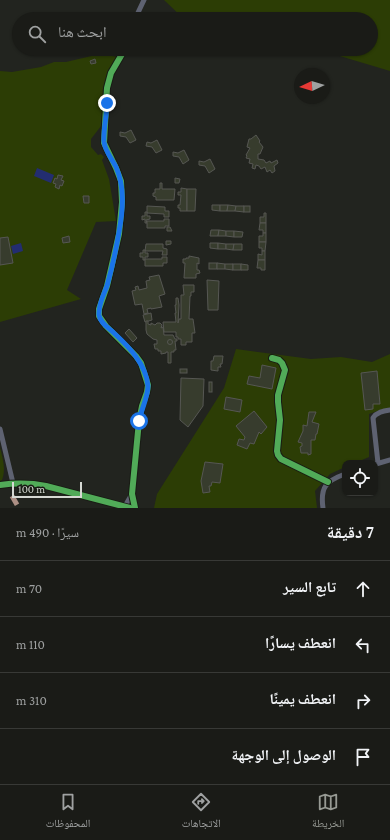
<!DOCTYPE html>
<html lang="ar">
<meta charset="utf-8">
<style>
:root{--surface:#1a1b17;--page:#232420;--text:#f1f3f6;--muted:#9fa1a1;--line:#383936;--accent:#979a94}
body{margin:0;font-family:"Crimson Pro","Noto Naskh Arabic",serif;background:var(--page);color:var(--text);direction:rtl}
.controls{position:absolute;right:12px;bottom:12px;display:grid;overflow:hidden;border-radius:8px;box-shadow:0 1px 3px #0004}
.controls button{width:36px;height:36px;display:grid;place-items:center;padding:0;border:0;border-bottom:1px solid var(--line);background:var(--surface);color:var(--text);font:20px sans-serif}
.compass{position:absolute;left:294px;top:68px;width:36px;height:36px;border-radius:50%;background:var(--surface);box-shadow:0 1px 3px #0004;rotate:266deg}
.scale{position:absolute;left:12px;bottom:10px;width:70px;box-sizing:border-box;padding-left:4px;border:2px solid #d6d9d3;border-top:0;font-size:11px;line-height:14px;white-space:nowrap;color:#d6d9d3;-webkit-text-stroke:3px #181c14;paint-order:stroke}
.stop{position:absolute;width:12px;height:12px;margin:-9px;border:3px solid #1a73e8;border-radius:50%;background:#fff}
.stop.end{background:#1a73e8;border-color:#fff;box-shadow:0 1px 4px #0008}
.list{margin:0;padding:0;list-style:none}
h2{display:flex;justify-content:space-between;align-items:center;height:52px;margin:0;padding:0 16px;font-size:17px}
h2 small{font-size:13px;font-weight:400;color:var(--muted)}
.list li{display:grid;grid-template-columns:26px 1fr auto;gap:12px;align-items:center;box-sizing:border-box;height:56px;padding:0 16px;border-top:1px solid var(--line)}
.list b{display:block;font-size:15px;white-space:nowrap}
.list em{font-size:13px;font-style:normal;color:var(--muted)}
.icon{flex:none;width:22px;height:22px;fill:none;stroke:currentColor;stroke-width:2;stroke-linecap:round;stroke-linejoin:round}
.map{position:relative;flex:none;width:390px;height:508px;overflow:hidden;direction:ltr}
.search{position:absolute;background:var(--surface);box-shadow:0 1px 3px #0004;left:12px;right:12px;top:12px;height:44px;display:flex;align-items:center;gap:10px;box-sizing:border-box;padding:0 14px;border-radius:22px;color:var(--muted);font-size:15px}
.sheet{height:276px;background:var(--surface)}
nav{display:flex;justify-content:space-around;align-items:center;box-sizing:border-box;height:56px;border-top:1px solid var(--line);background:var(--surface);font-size:11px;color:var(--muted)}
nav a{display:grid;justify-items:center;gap:2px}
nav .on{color:var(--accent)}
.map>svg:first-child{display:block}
</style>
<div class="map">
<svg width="390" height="508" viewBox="0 0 390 508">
<rect width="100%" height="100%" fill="#22241f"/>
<g fill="#2c3d05">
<path d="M 164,0 L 390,0 L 390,71 L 323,51 L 280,49 L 371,49 L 371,19 L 184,19 Z"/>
<path d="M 100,54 L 118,57 L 108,70 L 103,89 L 102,118 L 101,126 L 91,139 L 91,147 L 98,155 L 101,154 L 104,157 L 102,160 L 109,179 L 116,221 L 96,222 L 67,290 L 81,299 L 0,322 L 0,71 L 12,72 L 41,67 L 54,62 L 66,62 Z"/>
<path d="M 236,349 L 311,359 L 341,357 L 372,362 L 390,354 L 390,409 L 383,409 L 369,414 L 369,457 L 355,463 L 345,463 L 345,467 L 330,474 L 315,491 L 317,508 L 154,508 L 157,494 L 224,388 Z"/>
<path d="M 0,448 C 3,459 6,470 2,480 L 0,481 Z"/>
</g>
<g fill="#232d70">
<path d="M 37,168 L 54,175 L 51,183 L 34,176 Z"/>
<path d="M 21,243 L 23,251 L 13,254 L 11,246 Z"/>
</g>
<g fill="#373c2d" stroke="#565753">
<path d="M 95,59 L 96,63 L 91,64 L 90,61 Z"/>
<path d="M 131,130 L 136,140 L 130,143 L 126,137 L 120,136 L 120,132 L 125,133 Z"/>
<path d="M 256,135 L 260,141 L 259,142 L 263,147 L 260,154 L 258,154 L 258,159 L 264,160 L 266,163 L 270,161 L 271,163 L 277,160 L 278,163 L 274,166 L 275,171 L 272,173 L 270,170 L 267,172 L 265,167 L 261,169 L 259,166 L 256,165 L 255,169 L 252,168 L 253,164 L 249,163 L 250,159 L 246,158 L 247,156 L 246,155 L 250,148 L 247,147 L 249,139 L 251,139 Z"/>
<path d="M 157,140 L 162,150 L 156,153 L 152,147 L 146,146 L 147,142 L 151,143 Z"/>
<path d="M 184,150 L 189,160 L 183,164 L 179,157 L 173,156 L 173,152 L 178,153 Z"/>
<path d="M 210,159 L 215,169 L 209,173 L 205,166 L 199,165 L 199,161 L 204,162 Z"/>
<path d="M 58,175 L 63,176 L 61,180 L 64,181 L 62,186 L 60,185 L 59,189 L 55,187 L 56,184 L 53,183 L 55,178 L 57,179 Z"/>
<path d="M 175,178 L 180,179 L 179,183 L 175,183 Z"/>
<path d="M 160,183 L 162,183 L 162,189 L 175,189 L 174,200 L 156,200 L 156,197 L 153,196 L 153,193 L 155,193 L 155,189 L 160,189 Z"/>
<path d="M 181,188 L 187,189 L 187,211 L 180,211 L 180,208 L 178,208 L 178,205 L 180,205 L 181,195 L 178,195 L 178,192 L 181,192 Z"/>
<path d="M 187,189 L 196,189 L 195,211 L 187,211 Z"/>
<path d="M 83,196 L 89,196 L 89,203 L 84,203 Z"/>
<path d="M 212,205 L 220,205 L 220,211 L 212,210 Z"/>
<path d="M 220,205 L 228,205 L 227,211 L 220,211 Z"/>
<path d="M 228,205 L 236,206 L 235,211 L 227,211 Z"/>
<path d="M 147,206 L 165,207 L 165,211 L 169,211 L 169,217 L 164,217 L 164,214 L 147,213 Z"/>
<path d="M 236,206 L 244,206 L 244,212 L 235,211 Z"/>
<rect x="244" y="206" width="6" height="6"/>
<path d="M 145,212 L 147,212 L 147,216 L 150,216 L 150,219 L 146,220 L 147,223 L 145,223 L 145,219 L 142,220 L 142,216 L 145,216 Z"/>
<path d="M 264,213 L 266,213 L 266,223 L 260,223 L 260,217 L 264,217 Z"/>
<path d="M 164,219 L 169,219 L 169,226 L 165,226 L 165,228 L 147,228 L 147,221 L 164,221 Z"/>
<path d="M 260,223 L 266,223 L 266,233 L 263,233 L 263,230 L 259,230 Z"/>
<path d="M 167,227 L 170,227 L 172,231 L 167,231 Z"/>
<path d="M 211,230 L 219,230 L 218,236 L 210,236 Z"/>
<path d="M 219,230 L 226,231 L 226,236 L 218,236 Z"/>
<path d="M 226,231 L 234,231 L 234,237 L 226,236 Z"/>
<path d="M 234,231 L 243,232 L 242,237 L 234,237 Z"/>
<path d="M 263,233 L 266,233 L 266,242 L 259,242 L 259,236 L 263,236 Z"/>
<path d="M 69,236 L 70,242 L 63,243 L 62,238 Z"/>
<path d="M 8,237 L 13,263 L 0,265 L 0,238 Z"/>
<path d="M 166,241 L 171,241 L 171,244 L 166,245 Z"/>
<path d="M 259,242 L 266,242 L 265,251 L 262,251 L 262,248 L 259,248 Z"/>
<path d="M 210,243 L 218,243 L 218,249 L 210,248 Z"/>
<path d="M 218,243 L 226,244 L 226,249 L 218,249 Z"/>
<path d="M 146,244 L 163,244 L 163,248 L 167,249 L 167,255 L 162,255 L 163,251 L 145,251 Z"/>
<path d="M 226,244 L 234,244 L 233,250 L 226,249 Z"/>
<path d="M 234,244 L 242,244 L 242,250 L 233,250 Z"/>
<path d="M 143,250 L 145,250 L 145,253 L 148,253 L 148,257 L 145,257 L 145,260 L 143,260 L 143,257 L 140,257 L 140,253 L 143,253 Z"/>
<path d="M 262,251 L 265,251 L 265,260 L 258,260 L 258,254 L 262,255 Z"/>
<path d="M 189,256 L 199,258 L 199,264 L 197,263 L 197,270 L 199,270 L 200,273 L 196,274 L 196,278 L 184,278 L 185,263 L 183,263 L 183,259 L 186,259 L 186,258 L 189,258 Z"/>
<path d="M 162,257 L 167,257 L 167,263 L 163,263 L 163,266 L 145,266 L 145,259 L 162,259 Z"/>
<path d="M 258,260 L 265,260 L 265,270 L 261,270 L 261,268 L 257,268 Z"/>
<rect x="209" y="263" width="8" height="6"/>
<path d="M 217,263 L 225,264 L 225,269 L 217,269 Z"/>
<path d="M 225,264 L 233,264 L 233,270 L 225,269 Z"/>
<rect x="233" y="264" width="8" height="6"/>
<path d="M 241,264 L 248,265 L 248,270 L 241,270 Z"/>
<path d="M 159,275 L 165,294 L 159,296 L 162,307 L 151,309 L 151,308 L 147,309 L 148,313 L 144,314 L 142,304 L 135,305 L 132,291 L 136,290 L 135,287 L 138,286 L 139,290 L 147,288 L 146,281 L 150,280 L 149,277 Z"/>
<path d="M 207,280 L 219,281 L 218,310 L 208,310 Z"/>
<path d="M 183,285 L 194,285 L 194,292 L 191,292 L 191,296 L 190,296 L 189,319 L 193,319 L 195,333 L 192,333 L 192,342 L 186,342 L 186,345 L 181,345 L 181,339 L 178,339 L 178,337 L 176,337 L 176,332 L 164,332 L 163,322 L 176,322 L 175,313 L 176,313 L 175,305 L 176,305 L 176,298 L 178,298 L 179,305 L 178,323 L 179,319 L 181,319 L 181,295 L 184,295 Z"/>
<path d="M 151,313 L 152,320 L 145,322 L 143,315 Z"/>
<path d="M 146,321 L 148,321 L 148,324 L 151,325 L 151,323 L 155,325 L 157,323 L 160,323 L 162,325 L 161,328 L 163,327 L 164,335 L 173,335 L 175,339 L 177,339 L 177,341 L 175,341 L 176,350 L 174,350 L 174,352 L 171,352 L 171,363 L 168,363 L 168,352 L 166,352 L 166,353 L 161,354 L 161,351 L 158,351 L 158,349 L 155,349 L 154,344 L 157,344 L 157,340 L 153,339 L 147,334 L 146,330 Z"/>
<path d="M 129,329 L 137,338 L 133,342 L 125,333 Z"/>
<circle cx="170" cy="342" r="2.5"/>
<path d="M 214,356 L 223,356 L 222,364 L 220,364 L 221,367 L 218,367 L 218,371 L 211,370 L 211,361 L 213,361 Z"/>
<path d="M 262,365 L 276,368 L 272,389 L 247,384 L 249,376 L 260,378 Z"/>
<rect x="180" y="369" width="7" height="4"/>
<path d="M 377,371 L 380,404 L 373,404 L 373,409 L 365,410 L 361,373 Z"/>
<path d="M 181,378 L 204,379 L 203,406 L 188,427 L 180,420 Z"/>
<rect x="209" y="382" width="3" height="10"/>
<path d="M 226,397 L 242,400 L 240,412 L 224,409 Z"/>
<path d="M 254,411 L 267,427 L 261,434 L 259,432 L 254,444 L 250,443 L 247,449 L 237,445 L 239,439 L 244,440 L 245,437 L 236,426 Z"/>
<path d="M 309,412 L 316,412 L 312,422 L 319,424 L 317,434 L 316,434 L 315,440 L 311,440 L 311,454 L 308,455 L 308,453 L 301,453 L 300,447 L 302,446 L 302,443 L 298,442 L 303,431 L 303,425 L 307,426 Z"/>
<path d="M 205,462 L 223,464 L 220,483 L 212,482 L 211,486 L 209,486 L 210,492 L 203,493 L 201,481 Z"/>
</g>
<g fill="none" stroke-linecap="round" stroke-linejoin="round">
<g stroke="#5e6271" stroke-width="5">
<path d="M 135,19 L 144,0"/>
<path d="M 125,49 L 111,73 L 107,88 L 104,143 L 116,168 L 121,181 L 122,202 L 119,234 L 107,286 L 99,309 L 99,316 L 106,326 L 136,356 L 141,363 L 148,385 L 147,392 L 142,406 L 139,421 L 132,494 L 135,508"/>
<path d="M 272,358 L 279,360 L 282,363 L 285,370 L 278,395 L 278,402 L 280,420 L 277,451 L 278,455 L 281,459 L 328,482"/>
<path d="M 0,429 L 13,483"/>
<path d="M 378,463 L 373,418 C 377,412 383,411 390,410"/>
<path d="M 376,464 L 390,460"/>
<path d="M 0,485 C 15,483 31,483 46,486 L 130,508"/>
<path d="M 125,506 L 132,494"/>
<path d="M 323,508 C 320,487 326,481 345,474"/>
</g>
<path stroke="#ac8f84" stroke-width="5" stroke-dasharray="10 5" stroke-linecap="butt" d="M 12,496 L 19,508"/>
<defs>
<g id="cycleway">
<path d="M 125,49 L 111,73 L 107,88 L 104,143 L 116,168 L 121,181 L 122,202 L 119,234 L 107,286 L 99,309 L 99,316 L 106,326 L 136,356 L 141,363 L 148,385 L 147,392 L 142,406 L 139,421 L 132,494 L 135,508"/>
<path d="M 272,358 L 279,360 L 282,363 L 285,370 L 278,395 L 278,402 L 280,420 L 277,451 L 278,455 L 281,459 L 328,482"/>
<path d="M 0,485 C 15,483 31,483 46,486 L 130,508"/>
</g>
</defs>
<use href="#cycleway" stroke="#181c14" stroke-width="8"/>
<use href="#cycleway" stroke="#51ab58" stroke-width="6"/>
</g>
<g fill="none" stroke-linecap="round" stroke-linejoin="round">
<path stroke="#1a73e8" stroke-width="5" d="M 107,103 C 107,115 103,130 104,142 C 105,151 112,159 116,167 C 125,187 123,210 119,232 C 116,250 112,268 107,286 C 104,294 98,305 99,315 C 100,323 109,328 114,333 C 129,347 146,364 148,386 C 148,397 141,410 139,421"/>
</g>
</svg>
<div class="controls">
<button><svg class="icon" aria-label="locate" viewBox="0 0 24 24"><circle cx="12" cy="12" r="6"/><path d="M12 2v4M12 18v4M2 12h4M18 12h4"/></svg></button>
</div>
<svg class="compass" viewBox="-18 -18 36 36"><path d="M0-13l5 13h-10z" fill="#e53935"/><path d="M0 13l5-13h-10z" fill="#9fa1a1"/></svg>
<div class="scale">100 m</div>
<div class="stop" style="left:139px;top:421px"></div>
<div class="stop end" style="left:107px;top:103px"></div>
<div class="search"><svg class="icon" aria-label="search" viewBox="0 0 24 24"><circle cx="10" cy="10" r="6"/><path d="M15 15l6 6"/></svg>ابحث هنا</div>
</div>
<section class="sheet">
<h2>7 دقيقة<small>سيرًا · 490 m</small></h2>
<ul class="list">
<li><svg class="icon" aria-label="ahead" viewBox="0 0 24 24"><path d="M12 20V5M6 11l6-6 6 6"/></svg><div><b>تابع السير</b></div><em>70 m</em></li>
<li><svg class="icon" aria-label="left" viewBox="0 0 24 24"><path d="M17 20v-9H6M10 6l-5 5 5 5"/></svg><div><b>انعطف يسارًا</b></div><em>110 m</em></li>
<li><svg class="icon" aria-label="right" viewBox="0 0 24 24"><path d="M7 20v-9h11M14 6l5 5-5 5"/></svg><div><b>انعطف يمينًا</b></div><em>310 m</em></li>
<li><svg class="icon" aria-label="arrive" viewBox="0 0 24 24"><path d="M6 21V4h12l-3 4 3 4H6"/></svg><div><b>الوصول إلى الوجهة</b></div></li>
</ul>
</section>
<nav>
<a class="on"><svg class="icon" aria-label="map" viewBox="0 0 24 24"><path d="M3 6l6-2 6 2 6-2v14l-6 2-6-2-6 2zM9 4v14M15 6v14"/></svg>الخريطة</a>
<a><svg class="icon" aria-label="directions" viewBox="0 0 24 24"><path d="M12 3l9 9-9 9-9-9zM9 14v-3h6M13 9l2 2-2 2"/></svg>الاتجاهات</a>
<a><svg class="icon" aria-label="saved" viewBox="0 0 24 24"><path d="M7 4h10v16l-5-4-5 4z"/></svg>المحفوظات</a>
</nav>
